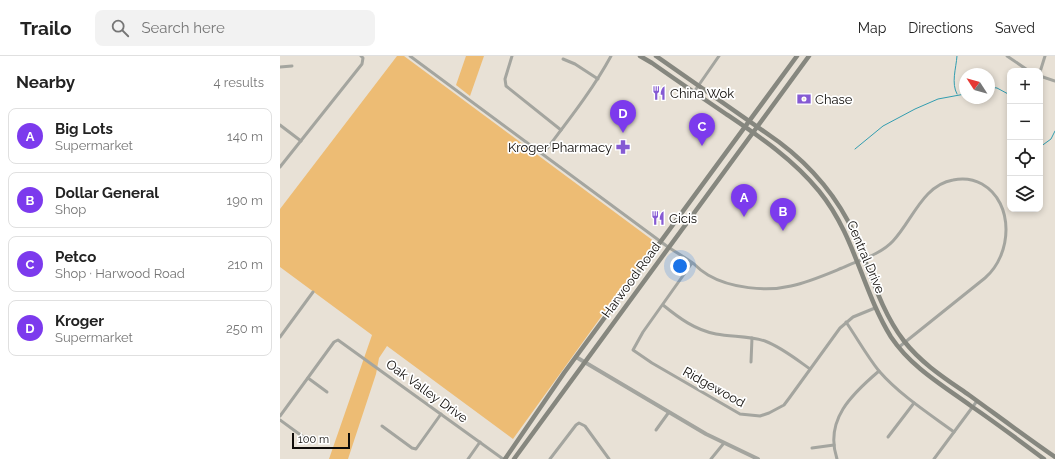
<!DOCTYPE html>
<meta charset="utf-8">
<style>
:root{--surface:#fff;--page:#f2f2f2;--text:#222;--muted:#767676;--line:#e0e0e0;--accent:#7c3aed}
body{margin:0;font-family:Raleway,sans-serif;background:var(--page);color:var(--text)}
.controls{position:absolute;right:12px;top:12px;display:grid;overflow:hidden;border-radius:8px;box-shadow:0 2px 6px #0003}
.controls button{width:36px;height:36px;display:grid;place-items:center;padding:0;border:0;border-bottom:1px solid var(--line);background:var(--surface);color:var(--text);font:20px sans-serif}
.compass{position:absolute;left:679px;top:12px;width:36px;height:36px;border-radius:50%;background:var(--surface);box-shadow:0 2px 6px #0003;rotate:306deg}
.scale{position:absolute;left:12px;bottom:10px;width:58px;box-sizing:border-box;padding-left:4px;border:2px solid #0f0c09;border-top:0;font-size:11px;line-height:14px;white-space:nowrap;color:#0f0c09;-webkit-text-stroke:3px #fff;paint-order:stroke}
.you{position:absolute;left:400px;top:210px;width:14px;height:14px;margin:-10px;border:3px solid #fff;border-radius:50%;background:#1a73e8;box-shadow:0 0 0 6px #1a73e833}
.badge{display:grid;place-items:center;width:26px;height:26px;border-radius:50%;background:var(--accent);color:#fff;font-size:13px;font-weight:700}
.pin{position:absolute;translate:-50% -33px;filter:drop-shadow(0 1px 2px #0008)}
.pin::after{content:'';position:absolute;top:21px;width:14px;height:12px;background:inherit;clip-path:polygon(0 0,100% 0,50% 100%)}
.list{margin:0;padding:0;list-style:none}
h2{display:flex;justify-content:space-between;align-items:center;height:52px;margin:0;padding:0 16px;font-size:17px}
h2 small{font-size:13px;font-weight:400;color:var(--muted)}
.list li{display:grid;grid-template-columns:26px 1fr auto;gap:12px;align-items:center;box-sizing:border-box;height:56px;margin:0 8px 8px;padding:0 8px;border:1px solid var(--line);border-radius:8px}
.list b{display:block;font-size:15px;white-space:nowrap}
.list p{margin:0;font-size:13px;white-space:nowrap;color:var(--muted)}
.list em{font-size:13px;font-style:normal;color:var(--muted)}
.icon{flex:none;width:22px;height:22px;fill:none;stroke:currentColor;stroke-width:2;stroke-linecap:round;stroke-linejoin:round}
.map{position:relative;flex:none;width:775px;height:403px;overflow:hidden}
header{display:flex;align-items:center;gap:24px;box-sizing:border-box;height:56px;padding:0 20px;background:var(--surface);border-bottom:1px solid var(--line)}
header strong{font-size:19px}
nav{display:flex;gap:22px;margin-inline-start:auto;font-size:14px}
.search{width:280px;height:36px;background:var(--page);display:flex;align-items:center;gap:10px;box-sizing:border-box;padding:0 14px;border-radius:8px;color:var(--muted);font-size:15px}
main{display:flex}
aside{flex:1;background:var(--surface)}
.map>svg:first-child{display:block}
</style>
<header>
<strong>Trailo</strong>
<div class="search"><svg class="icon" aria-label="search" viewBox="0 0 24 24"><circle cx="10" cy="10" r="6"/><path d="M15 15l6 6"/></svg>Search here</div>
<nav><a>Map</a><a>Directions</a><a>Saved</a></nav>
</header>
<main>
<aside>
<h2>Nearby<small>4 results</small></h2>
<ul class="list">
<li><span class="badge">A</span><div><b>Big Lots</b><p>Supermarket</p></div><em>140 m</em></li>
<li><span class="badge">B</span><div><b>Dollar General</b><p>Shop</p></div><em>190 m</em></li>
<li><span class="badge">C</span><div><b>Petco</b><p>Shop · Harwood Road</p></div><em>210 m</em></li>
<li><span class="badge">D</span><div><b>Kroger</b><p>Supermarket</p></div><em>250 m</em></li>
</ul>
</aside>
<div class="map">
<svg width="775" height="403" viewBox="0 0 775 403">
<rect width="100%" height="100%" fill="#e8e1d6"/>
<g fill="#edbc74">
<path d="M 117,0 L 124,0 L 375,186 L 233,383 L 107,290 L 99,302 L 96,318 L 68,403 L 49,403 L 92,279 L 0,211 L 0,153 Z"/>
<path d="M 186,0 L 204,0 L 190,40 L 176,29 Z"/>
</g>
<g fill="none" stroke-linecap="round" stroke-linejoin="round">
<g stroke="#329db0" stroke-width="1">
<path d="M 677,0 C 676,13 671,27 677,38"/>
<path d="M 709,31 L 717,32 L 730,39"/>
<path d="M 760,91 L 771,83 L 775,75"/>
<path d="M 575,93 L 603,70 L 635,53 L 658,43 L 685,38"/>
</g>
<g stroke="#a4a59f" stroke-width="3">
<path d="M 130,0 L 388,191 C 397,197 406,202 414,208 C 418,212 423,216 428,219 C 450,232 486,236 511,230 C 529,226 545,219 562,212 C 579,204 600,199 613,185 C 632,165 643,129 673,124 C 683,122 693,123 702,128 C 735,147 732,199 705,222 L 619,291"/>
<path d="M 232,0 L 225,23 L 226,30 L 281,74"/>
<path d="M 727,0 L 749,15"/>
<path d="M 283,3 L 295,8 L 318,23"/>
<path d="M 0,11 L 12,10"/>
<path d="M 760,16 L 765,0"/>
<path d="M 760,20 L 775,25"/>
<path d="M 414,36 L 439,0"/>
<path d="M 0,69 L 21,85"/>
<path d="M 263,98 C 287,66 312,35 331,0"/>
<path d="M 0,111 L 82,8 L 83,2 L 81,0"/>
<path d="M 412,207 L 363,276 L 353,294 L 372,307 L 460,358 L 480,360 L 489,357 L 504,349 L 510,341 L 560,272 L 573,261 L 595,252"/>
<path d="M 383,249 C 399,262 415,274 436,278 C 453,281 469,280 485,285 C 501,291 516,303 530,313"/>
<path d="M 566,266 C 577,282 587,300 599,315 C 620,339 648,357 674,376"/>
<path d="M 0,281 L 33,236"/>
<path d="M 471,306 L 472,282"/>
<path d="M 28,322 L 47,336"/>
<path d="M 0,360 L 54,286 L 58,284 L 223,403"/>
<path d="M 0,364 L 26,383"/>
<path d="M 102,370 L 132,392 L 136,393 L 161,358"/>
<path d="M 376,374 L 389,356"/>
<path d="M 608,381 L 634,347"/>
<path d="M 532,392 L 554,389"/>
<path d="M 188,403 L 200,386"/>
<path d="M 270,403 L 296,369 L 299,367 L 305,370 L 329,403"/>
<path d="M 431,403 L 444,387"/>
<path d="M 557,403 C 544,364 572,338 599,315"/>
<path d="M 654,403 L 697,345"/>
</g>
<path stroke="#a4a59f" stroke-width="4" d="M 296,301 L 426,378 L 478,403"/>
<g stroke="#86877f" stroke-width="4.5">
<path d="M 360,0 L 372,7 C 396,24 421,41 446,58 C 480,81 513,103 539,135 C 575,179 582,234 611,281 C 631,311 662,329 691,350 C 716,367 740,385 764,403"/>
<path d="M 376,0 L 499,86 C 531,110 558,142 575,179 C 590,214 600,254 624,285 C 642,308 666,323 689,339 C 718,360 746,381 775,401"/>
<path d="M 225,403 L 284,317 L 517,0"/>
<path d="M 234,403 L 529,0"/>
</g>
</g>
<defs>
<symbol id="restaurant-bare" viewBox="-9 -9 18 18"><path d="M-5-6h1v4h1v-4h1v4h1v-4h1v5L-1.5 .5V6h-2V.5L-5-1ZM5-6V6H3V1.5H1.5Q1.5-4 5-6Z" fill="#855ad3" stroke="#fff" stroke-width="2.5" paint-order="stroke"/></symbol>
<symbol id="bank-bare" viewBox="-9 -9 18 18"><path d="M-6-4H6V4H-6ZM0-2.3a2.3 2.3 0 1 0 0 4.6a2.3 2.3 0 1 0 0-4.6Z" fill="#855ad3" stroke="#fff" stroke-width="2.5" paint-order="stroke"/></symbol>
<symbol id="pharmacy-bare" viewBox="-9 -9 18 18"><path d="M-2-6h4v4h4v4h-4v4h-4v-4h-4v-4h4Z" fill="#855ad3" stroke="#fff" stroke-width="2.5" paint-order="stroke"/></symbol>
</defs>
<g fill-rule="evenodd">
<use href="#restaurant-bare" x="369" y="27" width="20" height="20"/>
<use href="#bank-bare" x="514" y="33" width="20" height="20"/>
<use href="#pharmacy-bare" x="333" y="81" width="20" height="20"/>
<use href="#restaurant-bare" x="368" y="152" width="20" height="20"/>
</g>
<g text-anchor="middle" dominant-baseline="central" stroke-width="3.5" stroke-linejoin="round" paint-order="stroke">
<g font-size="13" fill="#0f0c09" stroke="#fff" text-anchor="start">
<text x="390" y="37">China Wok</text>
<text x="535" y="43">Chase</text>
<text x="332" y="91" text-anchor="end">Kroger Pharmacy</text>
<text x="389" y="162">Cicis</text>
</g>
<g font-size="13" fill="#0f0c09" stroke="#fff">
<text transform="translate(586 201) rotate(67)">Central Drive</text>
<text transform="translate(351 224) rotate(-54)">Harwood Road</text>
<text transform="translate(434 331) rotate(29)">Ridgewood</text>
<text transform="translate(147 335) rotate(36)">Oak Valley Drive</text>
</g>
</g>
</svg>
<div class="controls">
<button>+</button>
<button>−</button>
<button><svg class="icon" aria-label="locate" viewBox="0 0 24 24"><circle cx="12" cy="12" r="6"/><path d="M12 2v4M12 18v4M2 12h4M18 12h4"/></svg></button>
<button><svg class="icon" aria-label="layers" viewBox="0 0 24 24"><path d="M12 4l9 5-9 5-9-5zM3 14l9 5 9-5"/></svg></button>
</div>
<svg class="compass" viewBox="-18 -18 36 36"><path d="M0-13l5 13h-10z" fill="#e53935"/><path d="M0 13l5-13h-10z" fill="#767676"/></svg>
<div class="scale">100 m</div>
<div class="you"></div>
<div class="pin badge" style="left:464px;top:161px">A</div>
<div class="pin badge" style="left:503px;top:175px">B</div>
<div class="pin badge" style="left:422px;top:90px">C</div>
<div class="pin badge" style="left:343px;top:77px">D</div>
</div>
</main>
